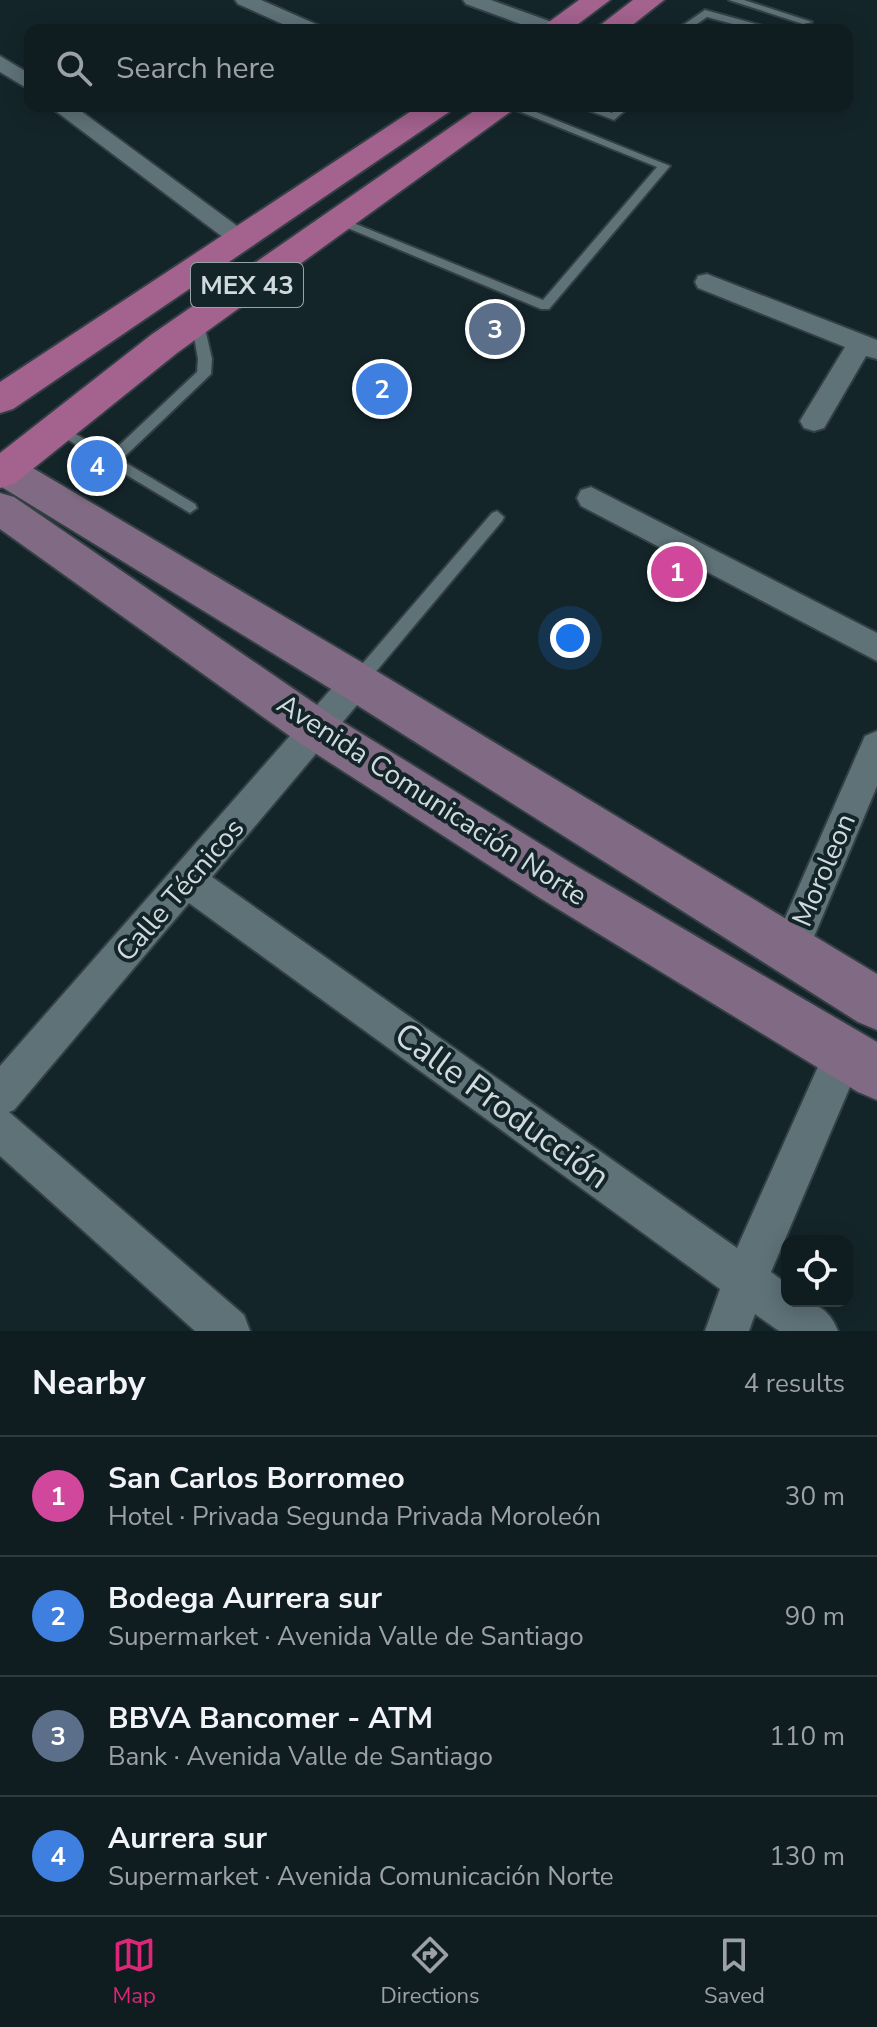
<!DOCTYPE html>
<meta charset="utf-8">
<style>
:root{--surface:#0f1c20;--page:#1d292d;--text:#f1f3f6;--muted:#9ba1a5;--line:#2f3a3e;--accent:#db2777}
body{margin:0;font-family:"Nunito Sans",sans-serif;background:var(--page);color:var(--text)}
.controls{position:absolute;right:24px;bottom:24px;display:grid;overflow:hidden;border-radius:16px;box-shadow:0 4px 20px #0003}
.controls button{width:72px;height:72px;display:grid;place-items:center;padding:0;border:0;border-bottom:2px solid var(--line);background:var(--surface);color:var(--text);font:40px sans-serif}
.you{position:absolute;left:570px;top:638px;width:28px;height:28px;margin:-20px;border:6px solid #fff;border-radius:50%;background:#1a73e8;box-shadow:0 0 0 12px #1a73e833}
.badge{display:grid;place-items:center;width:52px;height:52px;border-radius:50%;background:var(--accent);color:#fff;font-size:26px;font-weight:700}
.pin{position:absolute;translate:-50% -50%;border:4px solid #fff;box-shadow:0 2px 8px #0006}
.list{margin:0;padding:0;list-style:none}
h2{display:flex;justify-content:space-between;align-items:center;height:104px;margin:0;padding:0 32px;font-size:34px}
h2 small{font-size:26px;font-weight:400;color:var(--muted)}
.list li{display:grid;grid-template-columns:52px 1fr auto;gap:24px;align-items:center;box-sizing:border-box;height:120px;padding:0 32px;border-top:2px solid var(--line)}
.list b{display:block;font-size:30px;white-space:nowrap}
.list p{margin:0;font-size:26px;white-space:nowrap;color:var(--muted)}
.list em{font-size:26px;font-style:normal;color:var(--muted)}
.icon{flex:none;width:44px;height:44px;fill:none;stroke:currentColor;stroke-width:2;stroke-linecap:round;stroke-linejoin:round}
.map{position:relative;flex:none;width:877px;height:1331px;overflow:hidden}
.search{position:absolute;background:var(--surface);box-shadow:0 4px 20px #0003;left:24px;right:24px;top:24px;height:88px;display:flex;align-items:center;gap:20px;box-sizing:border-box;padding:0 28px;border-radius:16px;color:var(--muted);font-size:30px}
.sheet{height:584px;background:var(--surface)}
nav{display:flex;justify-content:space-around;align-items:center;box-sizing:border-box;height:112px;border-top:2px solid var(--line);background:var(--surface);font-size:22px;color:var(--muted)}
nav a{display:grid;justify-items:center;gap:4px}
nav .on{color:var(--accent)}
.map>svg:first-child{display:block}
</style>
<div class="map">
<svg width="877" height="1331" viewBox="0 0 877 1331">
<rect width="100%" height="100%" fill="#14252a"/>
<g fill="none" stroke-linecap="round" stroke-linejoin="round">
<defs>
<g id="lane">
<path d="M 729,0 L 744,0 L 812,22 L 803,24 Z"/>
<path d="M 705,10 L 770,28 L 771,30 L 755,30 L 707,17 L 688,30 L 676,30 Z"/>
<path d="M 506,106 L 521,106 L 670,166 L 549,309 L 541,309 L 331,221 L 333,218 L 341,218 L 543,300 L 657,167 Z"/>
<path d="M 577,106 L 592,106 L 612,113 L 619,106 L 630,106 L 614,120 Z"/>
<path d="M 197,316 L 203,320 L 212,359 L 211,374 L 121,460 L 195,504 L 197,508 L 190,513 L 50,429 L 57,424 L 62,426 L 110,454 L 197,372 L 198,359 L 191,320 Z"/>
<path d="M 497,511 L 504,517 L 502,521 L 363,687 L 351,687 L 349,682 L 351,677 L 492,513 Z"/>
</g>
<g id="street">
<path d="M 235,0 L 261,0 L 320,26 L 323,30 L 296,30 L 238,4 Z"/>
<path d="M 463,0 L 491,0 L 560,25 L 563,29 L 537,30 L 466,4 Z"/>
<path d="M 0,56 L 30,74 L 30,90 L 0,72 Z"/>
<path d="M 49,106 L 74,106 L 248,234 L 252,239 L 248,244 L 232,244 Z"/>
<path d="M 707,274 L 877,340 L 877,359 L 866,356 L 824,428 L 814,431 L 804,428 L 800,421 L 845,347 L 698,288 L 695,282 L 698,276 Z"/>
<path d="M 591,487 L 877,633 L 877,661 L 581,506 L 577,498 L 581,490 Z"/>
<path d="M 357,668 L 368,672 L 373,682 L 368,692 L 212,877 L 737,1248 L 830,1040 L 844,1034 L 858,1040 L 864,1054 L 771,1272 L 787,1284 L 787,1301 C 813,1301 828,1306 838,1331 L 779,1331 L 755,1314 L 749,1331 L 705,1331 L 720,1289 L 189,903 L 14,1110 L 9,1112 L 244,1315 L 250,1331 L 195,1331 L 0,1156 L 0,1066 L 346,672 Z"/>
<path d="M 877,731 L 877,786 L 803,963 L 790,968 L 777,963 L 771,950 L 865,736 Z"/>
</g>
<g id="secondary">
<path d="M 0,453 L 14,457 L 373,669 L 877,974 L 877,1030 L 858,1022 L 341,695 L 0,486 Z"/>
<path d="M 0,493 L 14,497 L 333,716 L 576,866 L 877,1042 L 877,1100 L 858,1092 L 540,898 L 301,744 L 0,529 Z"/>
</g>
<g id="primary">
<path d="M 579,0 L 610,0 L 570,30 L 538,30 Z"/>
<path d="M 633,0 L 664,0 L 626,30 L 594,30 Z"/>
<path d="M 419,106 L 454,106 L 449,112 L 13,409 L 0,413 L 0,382 Z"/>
<path d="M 481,106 L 515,106 L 510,112 L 177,353 L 14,484 L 0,488 L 0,453 L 151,335 Z"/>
</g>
</defs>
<use href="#lane" stroke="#333f44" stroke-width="4"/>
<use href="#street" stroke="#333f44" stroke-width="4"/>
<use href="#secondary" stroke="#333f44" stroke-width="4"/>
<use href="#primary" stroke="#333f44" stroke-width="4"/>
<use href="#lane" fill="#5e7278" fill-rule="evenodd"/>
<use href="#street" fill="#5e7278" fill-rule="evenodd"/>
<use href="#secondary" fill="#816a83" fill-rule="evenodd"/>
<use href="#primary" fill="#a4628f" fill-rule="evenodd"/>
</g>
<g text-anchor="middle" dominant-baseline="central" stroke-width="8" stroke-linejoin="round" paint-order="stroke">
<rect fill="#14252a" stroke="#98a4a8" stroke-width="2" x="191" y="263" width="112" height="44" rx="6"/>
<g font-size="26" font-weight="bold" fill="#d0dade">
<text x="247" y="285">MEX 43</text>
</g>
<g font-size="28" fill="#d0dade" stroke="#14252a">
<text transform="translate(432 800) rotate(33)">Avenida Comunicación Norte</text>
<text transform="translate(824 870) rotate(-67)">Moroleon</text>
<text transform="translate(180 890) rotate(-49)">Calle Técnicos</text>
</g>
<g font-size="34" fill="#d0dade" stroke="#14252a">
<text transform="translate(502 1106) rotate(36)">Calle Producción</text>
</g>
</g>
</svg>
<div class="controls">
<button><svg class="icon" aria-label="locate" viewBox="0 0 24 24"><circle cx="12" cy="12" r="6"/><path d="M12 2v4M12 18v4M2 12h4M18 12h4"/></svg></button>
</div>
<div class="you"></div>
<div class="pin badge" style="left:677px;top:572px;background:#d1479c">1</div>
<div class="pin badge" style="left:382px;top:389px;background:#3f7fe0">2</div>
<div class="pin badge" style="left:495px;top:329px;background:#5c6f8a">3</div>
<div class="pin badge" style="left:97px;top:466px;background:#3f7fe0">4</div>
<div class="search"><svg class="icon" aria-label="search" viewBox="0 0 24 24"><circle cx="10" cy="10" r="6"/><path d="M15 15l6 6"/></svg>Search here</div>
</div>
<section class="sheet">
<h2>Nearby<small>4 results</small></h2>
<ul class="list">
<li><span class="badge" style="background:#d1479c">1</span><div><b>San Carlos Borromeo</b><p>Hotel · Privada Segunda Privada Moroleón</p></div><em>30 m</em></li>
<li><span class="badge" style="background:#3f7fe0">2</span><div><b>Bodega Aurrera sur</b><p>Supermarket · Avenida Valle de Santiago</p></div><em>90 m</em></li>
<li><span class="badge" style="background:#5c6f8a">3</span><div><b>BBVA Bancomer - ATM</b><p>Bank · Avenida Valle de Santiago</p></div><em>110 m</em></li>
<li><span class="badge" style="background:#3f7fe0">4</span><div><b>Aurrera sur</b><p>Supermarket · Avenida Comunicación Norte</p></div><em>130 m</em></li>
</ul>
</section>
<nav>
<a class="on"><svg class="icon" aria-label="map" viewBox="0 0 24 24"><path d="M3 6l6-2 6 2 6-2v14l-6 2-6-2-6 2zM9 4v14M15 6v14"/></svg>Map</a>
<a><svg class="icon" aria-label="directions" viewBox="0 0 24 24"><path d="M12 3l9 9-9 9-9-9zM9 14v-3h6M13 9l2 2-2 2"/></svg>Directions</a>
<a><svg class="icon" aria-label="saved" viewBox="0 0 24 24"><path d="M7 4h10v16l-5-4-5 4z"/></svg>Saved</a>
</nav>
